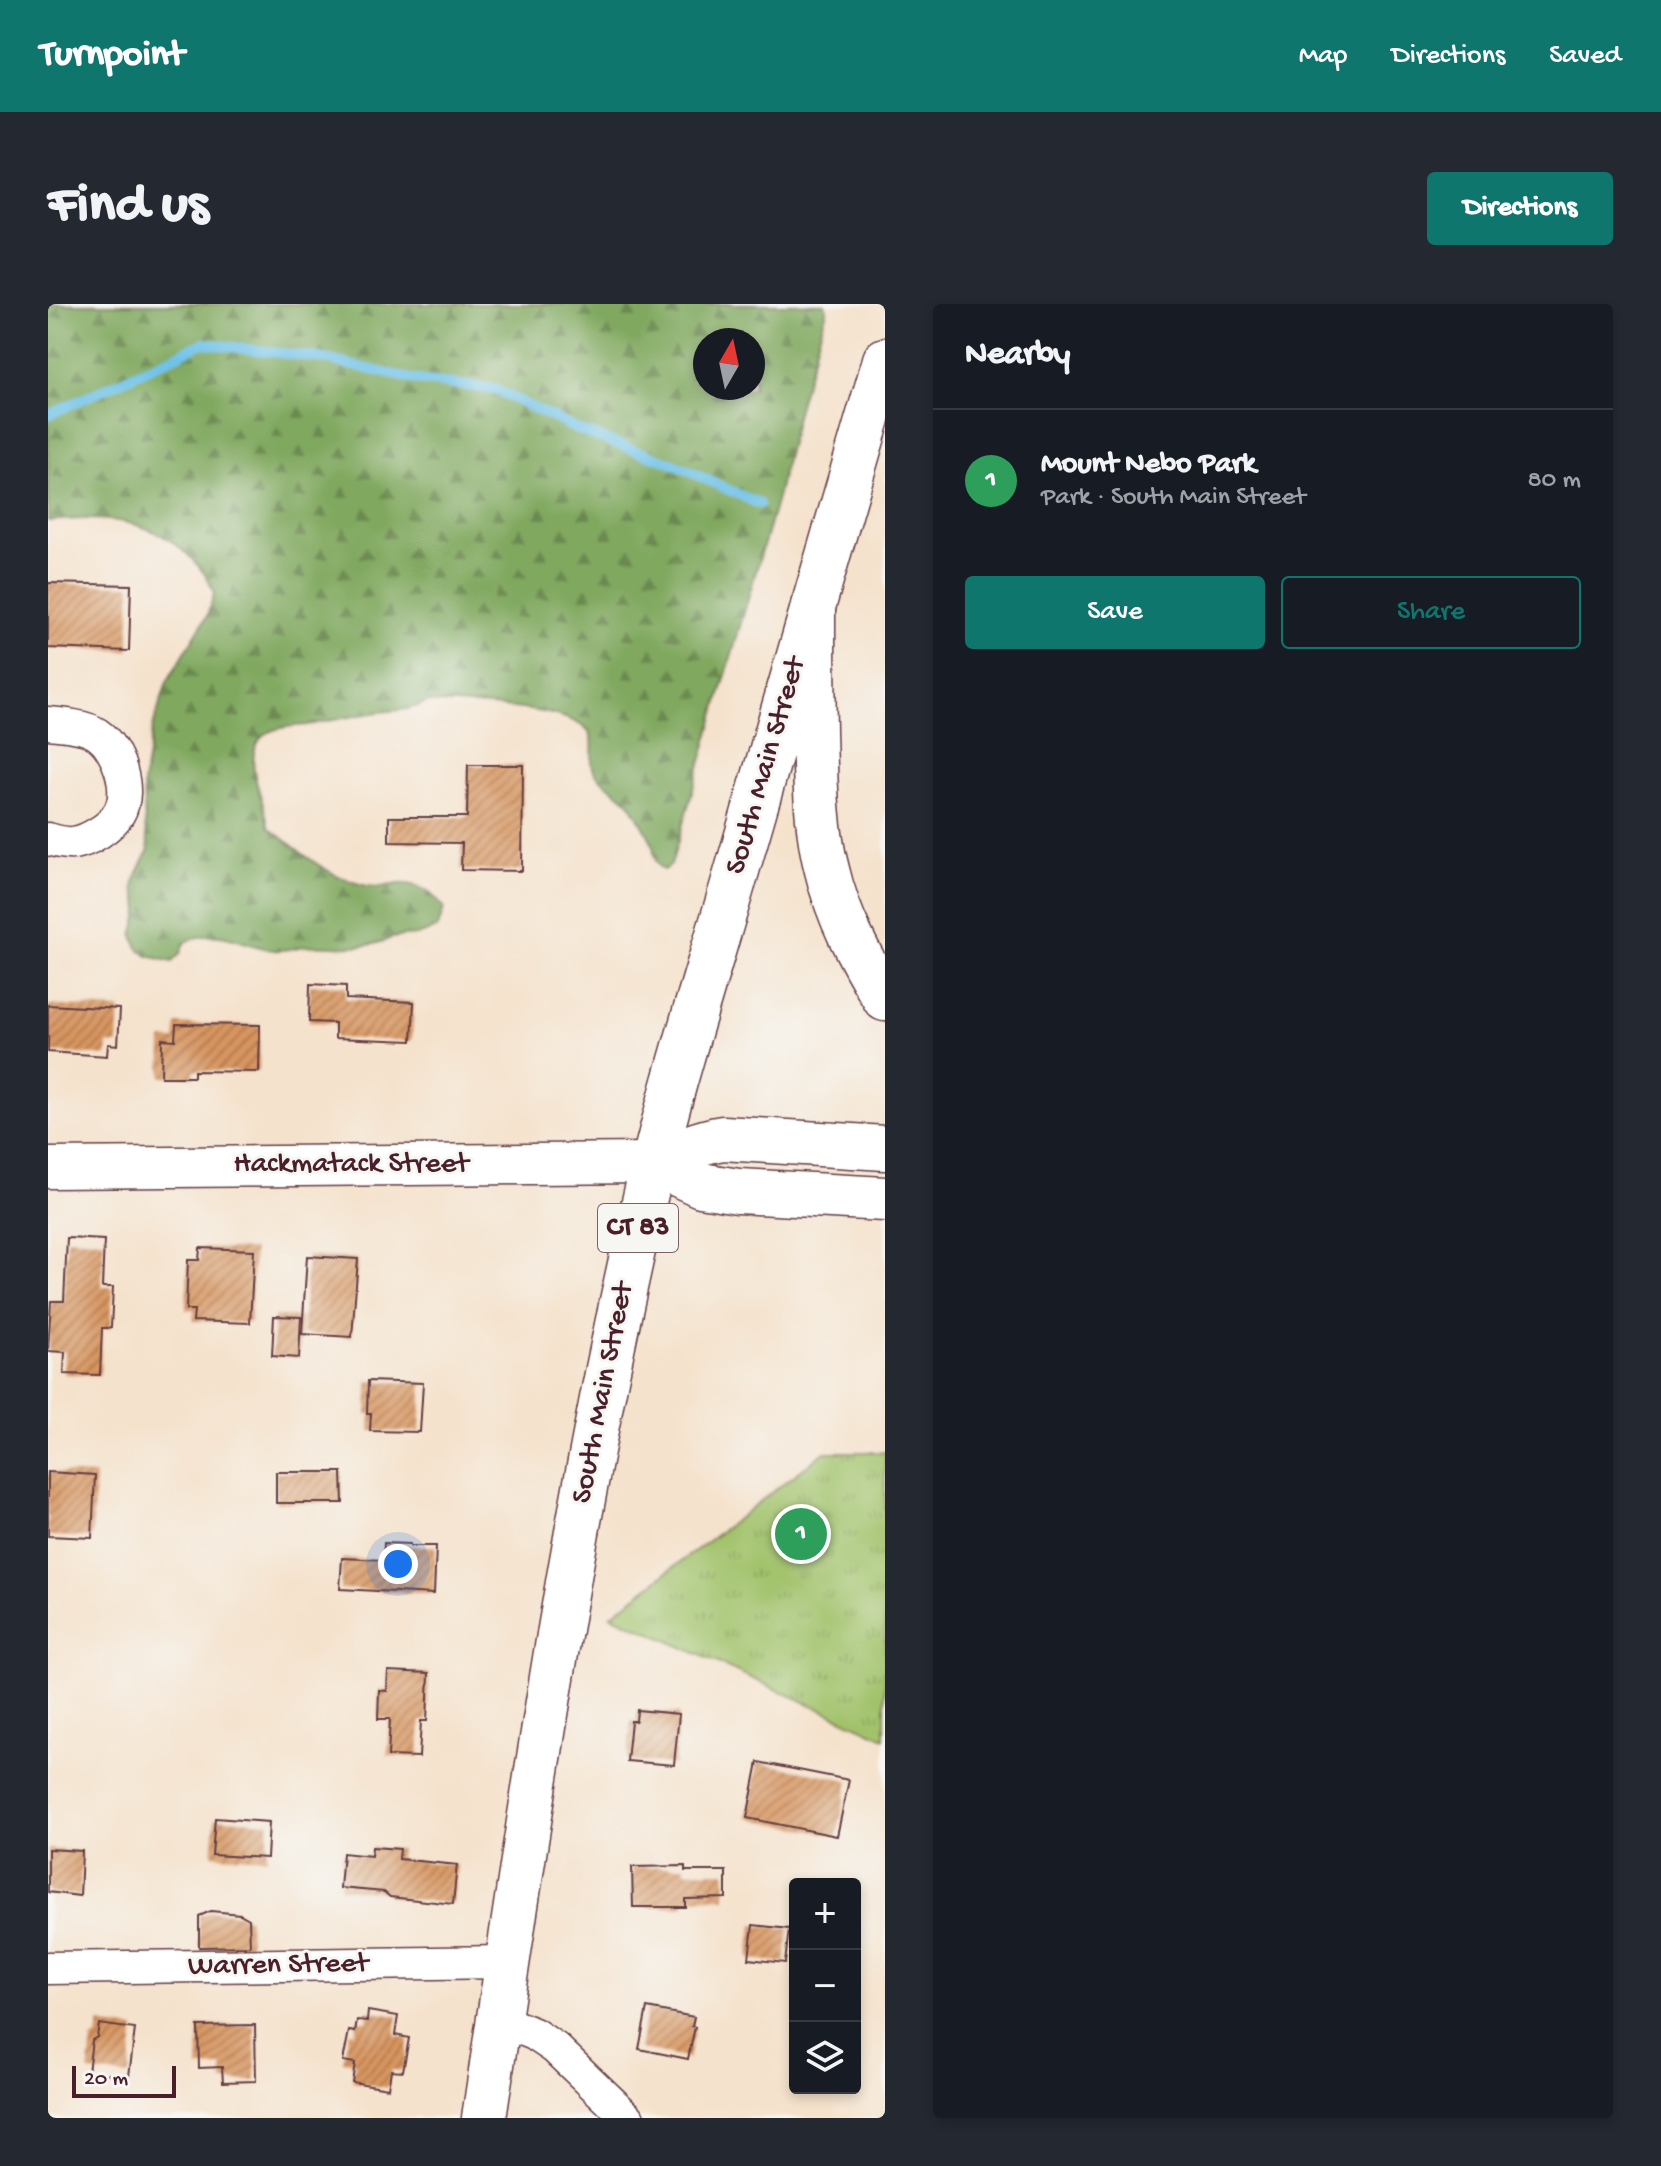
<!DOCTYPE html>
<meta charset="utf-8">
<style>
:root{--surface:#171b24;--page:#242831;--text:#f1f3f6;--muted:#9ea1a6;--line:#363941;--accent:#0f766e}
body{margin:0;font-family:"Gochi Hand",sans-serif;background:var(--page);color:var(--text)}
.controls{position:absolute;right:24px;bottom:24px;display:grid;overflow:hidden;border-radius:8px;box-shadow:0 4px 12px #0003}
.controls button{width:72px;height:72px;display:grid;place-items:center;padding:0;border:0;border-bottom:2px solid var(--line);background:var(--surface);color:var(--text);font:40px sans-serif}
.compass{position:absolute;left:645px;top:24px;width:72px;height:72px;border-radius:50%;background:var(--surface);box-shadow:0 4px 12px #0003;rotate:9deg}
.scale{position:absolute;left:24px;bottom:20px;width:104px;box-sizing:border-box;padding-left:8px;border:4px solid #4a1f2b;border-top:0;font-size:22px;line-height:28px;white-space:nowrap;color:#4a1f2b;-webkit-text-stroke:6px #f6f6f2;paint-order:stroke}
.you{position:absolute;left:350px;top:1260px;width:28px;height:28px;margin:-20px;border:6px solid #fff;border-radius:50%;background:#1a73e8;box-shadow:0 0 0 12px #1a73e833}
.badge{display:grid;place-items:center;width:52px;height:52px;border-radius:50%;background:var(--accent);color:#fff;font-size:26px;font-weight:700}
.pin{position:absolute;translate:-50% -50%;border:4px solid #fff;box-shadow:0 2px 8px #0006}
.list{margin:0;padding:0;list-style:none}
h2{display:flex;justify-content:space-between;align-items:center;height:104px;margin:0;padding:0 32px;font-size:34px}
h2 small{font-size:26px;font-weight:400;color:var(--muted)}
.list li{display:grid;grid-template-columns:52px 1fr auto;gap:24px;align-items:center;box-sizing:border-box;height:144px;padding:0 32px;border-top:2px solid var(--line)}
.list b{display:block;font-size:30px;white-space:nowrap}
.list p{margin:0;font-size:26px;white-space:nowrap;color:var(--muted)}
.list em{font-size:26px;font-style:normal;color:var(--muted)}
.actions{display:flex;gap:16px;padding:24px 32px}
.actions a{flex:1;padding:18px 0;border:2px solid var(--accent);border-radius:8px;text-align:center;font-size:28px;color:var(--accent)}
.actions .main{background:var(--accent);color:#fff}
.icon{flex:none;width:44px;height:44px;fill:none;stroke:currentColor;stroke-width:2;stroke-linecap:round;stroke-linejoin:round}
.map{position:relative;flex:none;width:837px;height:1814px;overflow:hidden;border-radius:8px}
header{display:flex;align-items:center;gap:48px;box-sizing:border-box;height:112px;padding:0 40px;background:var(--accent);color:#fff}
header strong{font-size:38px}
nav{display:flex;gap:44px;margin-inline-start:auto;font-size:28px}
.intro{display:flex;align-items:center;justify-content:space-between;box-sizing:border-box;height:192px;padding:0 48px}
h1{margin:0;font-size:56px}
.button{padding:20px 36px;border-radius:8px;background:var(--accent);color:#fff;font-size:28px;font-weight:700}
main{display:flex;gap:48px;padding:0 48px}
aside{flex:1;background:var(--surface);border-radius:8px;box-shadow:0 4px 12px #0003}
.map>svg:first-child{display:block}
</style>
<header>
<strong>Turnpoint</strong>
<nav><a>Map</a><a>Directions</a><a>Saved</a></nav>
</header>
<div class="intro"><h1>Find us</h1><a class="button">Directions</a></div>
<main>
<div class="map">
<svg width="837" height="1814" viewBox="0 0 837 1814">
<defs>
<pattern id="grass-tufts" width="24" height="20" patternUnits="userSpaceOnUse" patternTransform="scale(2)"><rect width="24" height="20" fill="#a1c26b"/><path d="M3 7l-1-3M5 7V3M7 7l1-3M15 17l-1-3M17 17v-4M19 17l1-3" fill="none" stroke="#8ca65d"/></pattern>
<pattern id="forest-firs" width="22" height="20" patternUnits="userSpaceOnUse" patternTransform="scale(2)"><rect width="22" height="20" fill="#80a85f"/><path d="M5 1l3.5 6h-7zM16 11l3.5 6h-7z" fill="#6b884f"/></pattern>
<pattern id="building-hatch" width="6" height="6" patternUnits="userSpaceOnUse" patternTransform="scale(2)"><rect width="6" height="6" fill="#d7955f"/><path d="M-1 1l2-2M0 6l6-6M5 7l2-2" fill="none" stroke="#b0794f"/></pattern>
</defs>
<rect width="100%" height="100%" fill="#f6f6f2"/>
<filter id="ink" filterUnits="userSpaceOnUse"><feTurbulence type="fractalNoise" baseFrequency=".0125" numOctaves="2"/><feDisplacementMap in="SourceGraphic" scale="16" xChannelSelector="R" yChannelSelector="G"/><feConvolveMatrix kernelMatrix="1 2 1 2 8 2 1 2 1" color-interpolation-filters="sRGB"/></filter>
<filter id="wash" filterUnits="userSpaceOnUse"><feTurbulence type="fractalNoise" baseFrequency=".006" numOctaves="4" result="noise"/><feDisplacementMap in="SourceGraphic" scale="32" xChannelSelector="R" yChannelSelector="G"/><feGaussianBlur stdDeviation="1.8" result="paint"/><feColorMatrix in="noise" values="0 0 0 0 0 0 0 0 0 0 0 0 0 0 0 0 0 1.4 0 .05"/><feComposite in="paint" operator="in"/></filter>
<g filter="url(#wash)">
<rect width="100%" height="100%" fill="#f5e2cc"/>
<path fill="url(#grass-tufts)" stroke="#76704b" stroke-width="2" d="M 777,1148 L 837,1148 L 837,1434 L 563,1311 Z"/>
<path fill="url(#forest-firs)" stroke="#656445" stroke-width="2" fill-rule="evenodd" d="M 0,0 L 777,0 L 779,6 L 750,104 L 728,198 L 623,561 L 615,566 C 604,558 608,550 604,539 C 600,528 592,517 586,506 C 576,487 558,484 547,468 C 539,456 550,439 540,427 C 516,400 415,402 379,398 C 364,407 342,406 325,409 C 305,412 285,416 265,420 C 245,424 215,419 207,445 C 201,466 213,490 218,511 C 218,512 220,522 221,523 C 224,527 231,531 235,534 C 260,555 288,576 320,582 C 331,584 339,582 350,580 C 371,578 385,589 396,605 L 390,623 C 371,634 369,630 349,633 C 341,634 333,639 325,640 C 303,645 279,640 257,642 C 246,644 236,647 226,646 C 194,642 169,620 136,639 L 132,650 L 124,658 L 100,652 L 90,644 L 85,632 L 91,608 L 90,595 L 86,584 L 88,573 L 101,545 L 97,522 L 95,479 L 104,426 L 119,378 L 159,312 L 166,290 C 161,273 152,263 139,250 C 101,213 50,212 0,217 ZM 657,36 L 705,36 L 705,84 L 657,84 Z"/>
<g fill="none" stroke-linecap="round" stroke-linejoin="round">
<path stroke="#6cc1e9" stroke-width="10" d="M 0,111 L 155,39 L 277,55 L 368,76 L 446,85 L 530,126 L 621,158 L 711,200"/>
</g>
<g id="blocks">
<g fill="url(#building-hatch)">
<path d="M 0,279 L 83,281 L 81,347 L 0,344 Z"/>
<path d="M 420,461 L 475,461 L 474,567 L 413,566 L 414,539 L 341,538 L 341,513 L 419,513 Z"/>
<path d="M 262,680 L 298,682 L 298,695 L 366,698 L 364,737 L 287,734 L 287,719 L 261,718 Z"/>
<path d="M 0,701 L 72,705 L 70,741 L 60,740 L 59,752 L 0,748 Z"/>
<path d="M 128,720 L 212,721 L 211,768 L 146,767 L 146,773 L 113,773 L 114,735 L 127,736 Z"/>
<path d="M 19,934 L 56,936 L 54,983 L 65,983 L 63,1024 L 54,1024 L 52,1071 L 16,1070 L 17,1048 L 0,1047 L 3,997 L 16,997 Z"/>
<path d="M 152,944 L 206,946 L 202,1019 L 145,1017 L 146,1006 L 138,1006 L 140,956 L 151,956 Z"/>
<path d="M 259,952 L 310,955 L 304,1033 L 254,1030 Z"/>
<path d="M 226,1012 L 253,1013 L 251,1054 L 224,1052 Z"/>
<path d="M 320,1077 L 375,1079 L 372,1128 L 322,1127 L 323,1110 L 319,1110 Z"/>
<path d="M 0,1168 L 47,1171 L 44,1234 L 0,1232 Z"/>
<path d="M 228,1168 L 294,1168 L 295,1199 L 228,1199 Z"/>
<path d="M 336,1239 L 362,1240 L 362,1242 L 388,1242 L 386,1290 L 292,1285 L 294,1254 L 335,1256 Z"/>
<path d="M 340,1367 L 381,1369 L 379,1417 L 373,1417 L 371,1453 L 340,1452 L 342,1415 L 330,1415 L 331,1386 L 339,1387 Z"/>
<path d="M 589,1406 L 631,1410 L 626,1461 L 579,1457 L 583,1417 L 588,1417 Z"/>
<path d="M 710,1458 L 801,1476 L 789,1532 L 699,1514 Z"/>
<path d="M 167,1514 L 221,1518 L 219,1554 L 164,1551 Z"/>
<path d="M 324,1543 L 352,1545 L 351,1555 L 409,1561 L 405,1600 L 342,1593 L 336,1588 L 292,1584 L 295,1549 L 323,1552 Z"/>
<path d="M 0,1545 L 34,1547 L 32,1592 L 0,1588 Z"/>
<path d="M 637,1562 L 637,1567 L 678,1567 L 678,1594 L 637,1595 L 637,1603 L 585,1603 L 584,1563 Z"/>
<path d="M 163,1607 L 192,1610 L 201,1615 L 202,1642 L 151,1643 L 151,1612 Z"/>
<path d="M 705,1621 L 741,1625 L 737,1659 L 701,1655 Z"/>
<path d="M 599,1704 L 646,1713 L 644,1722 L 647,1723 L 640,1755 L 591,1745 Z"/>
<path d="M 320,1707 L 350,1712 L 347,1731 L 361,1734 L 355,1767 L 343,1766 L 340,1784 L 304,1778 L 307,1759 L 295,1757 L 301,1727 L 307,1728 L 309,1716 L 319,1717 Z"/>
<path d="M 51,1720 L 87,1725 L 81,1772 L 40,1768 L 44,1736 L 49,1733 Z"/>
<path d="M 207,1721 L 208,1777 L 175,1778 L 174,1763 L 151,1764 L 150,1722 Z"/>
</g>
</g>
</g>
<g filter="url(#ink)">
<use href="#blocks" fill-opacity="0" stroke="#643c43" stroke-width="2"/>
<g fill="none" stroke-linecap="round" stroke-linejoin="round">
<defs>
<g id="minor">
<path d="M 0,419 C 13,420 38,422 49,430 C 70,444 84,486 71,509 C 63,523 41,537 25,539 C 17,540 7,537 0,535"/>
<path d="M 0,1664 L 459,1658"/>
<path d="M 451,1716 L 486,1730 L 507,1744 L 580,1814"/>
</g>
<path id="tertiary" d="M 0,864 L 606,859"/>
<path id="primary" d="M 436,1814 C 481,1515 524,1215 591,920 C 617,802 654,686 688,570 C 737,399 787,227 837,56"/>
<g id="motorway">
<path d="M 765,302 C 765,356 765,409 767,462 C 768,497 770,533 779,566 C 790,613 812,654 837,695"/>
<path d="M 606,859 L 653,881 L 690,887 L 837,895"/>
<path d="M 606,859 C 629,847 650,838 675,834 L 837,844"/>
</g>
</defs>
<use href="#minor" stroke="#643c43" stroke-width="35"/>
<use href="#tertiary" stroke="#643c43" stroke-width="43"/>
<use href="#primary" stroke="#643c43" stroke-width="47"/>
<use href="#motorway" stroke="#643c43" stroke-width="47"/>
<use href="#minor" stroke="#fff" stroke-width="32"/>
<use href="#tertiary" stroke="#fff" stroke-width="40"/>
<use href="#primary" stroke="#fff" stroke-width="44"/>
<use href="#motorway" stroke="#fff" stroke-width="44"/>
</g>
</g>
<g text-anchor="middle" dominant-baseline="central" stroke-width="6" stroke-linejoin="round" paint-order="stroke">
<rect fill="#f6f6f2" stroke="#7e6067" stroke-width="2" x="550" y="900" width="80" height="48" rx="6"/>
<g font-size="28" font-weight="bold" fill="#4a1f2b">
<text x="590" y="924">CT 83</text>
</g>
<g font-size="30" fill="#4a1f2b" stroke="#f6f6f2">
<text transform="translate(719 462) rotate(-74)">South Main Street</text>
<text x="303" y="861">Hackmatack Street</text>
<text transform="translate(556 1089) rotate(-79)">South Main Street</text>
<text transform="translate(230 1662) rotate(-1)">Warren Street</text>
</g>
</g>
</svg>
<div class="controls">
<button>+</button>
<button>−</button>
<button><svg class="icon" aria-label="layers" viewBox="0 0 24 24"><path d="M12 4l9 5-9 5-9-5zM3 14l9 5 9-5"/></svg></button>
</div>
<svg class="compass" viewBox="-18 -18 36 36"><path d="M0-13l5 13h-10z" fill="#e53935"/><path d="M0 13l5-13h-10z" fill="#9ea1a6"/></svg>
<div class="scale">20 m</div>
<div class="you"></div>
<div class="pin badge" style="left:753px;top:1230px;background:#2e9e5b">1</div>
</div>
<aside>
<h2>Nearby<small></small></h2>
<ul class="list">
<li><span class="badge" style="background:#2e9e5b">1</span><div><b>Mount Nebo Park</b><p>Park · South Main Street</p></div><em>80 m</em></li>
</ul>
<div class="actions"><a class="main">Save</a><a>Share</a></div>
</aside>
</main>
